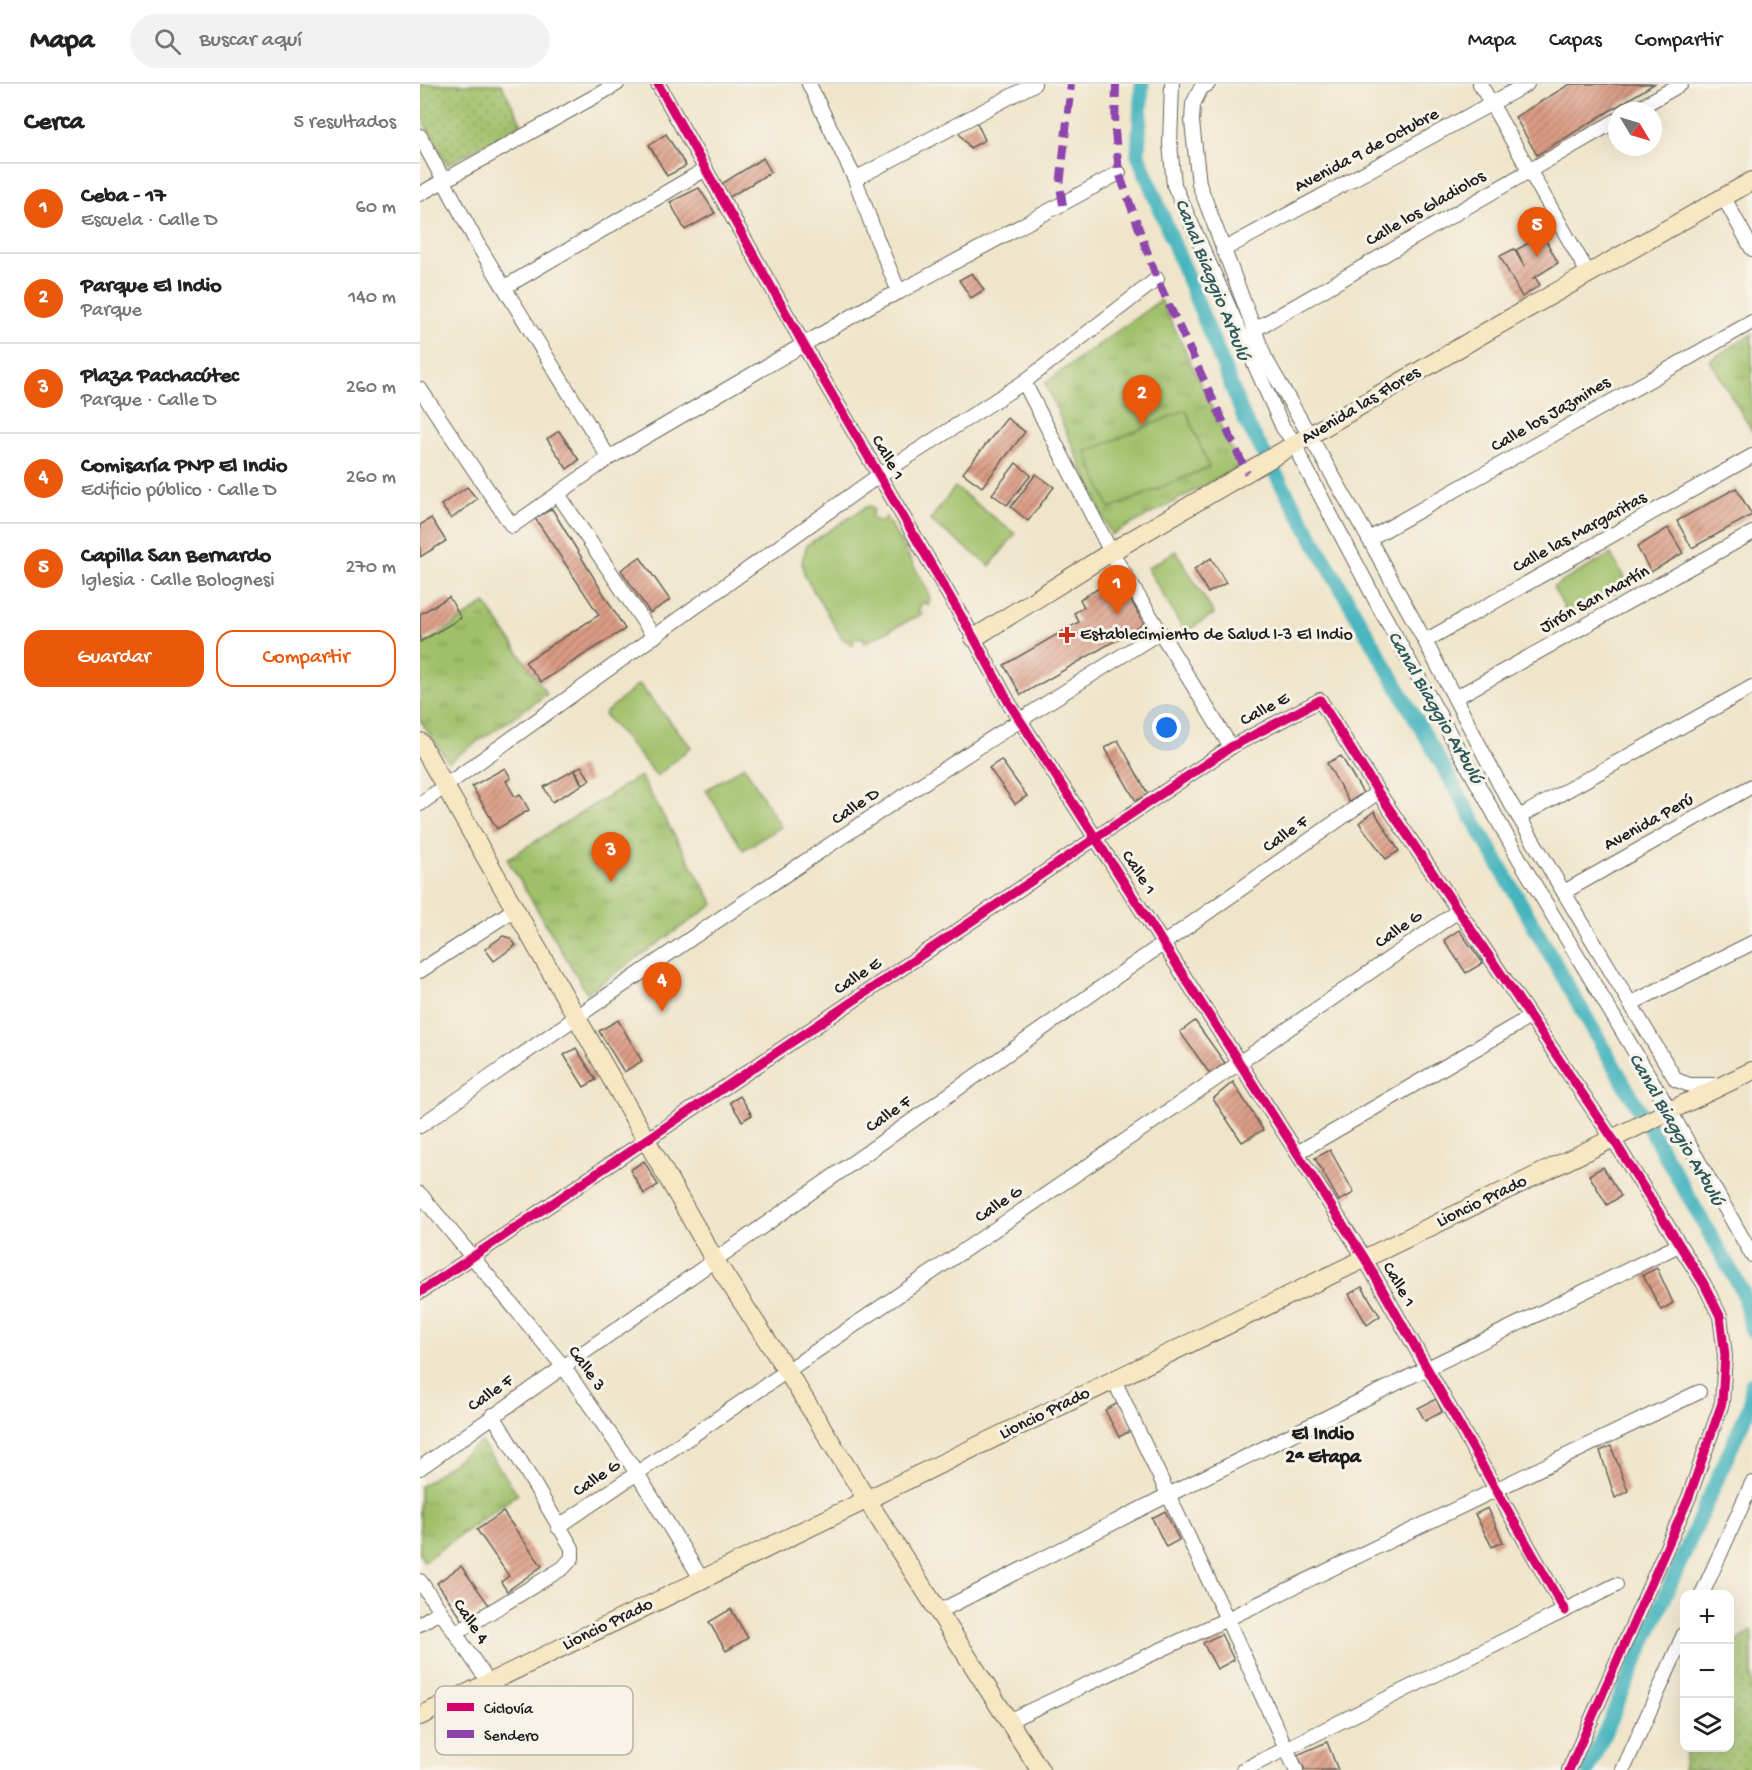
<!DOCTYPE html>
<html lang="es">
<meta charset="utf-8">
<style>
:root{--surface:#fff;--page:#f2f2f2;--text:#222;--muted:#767676;--line:#e0e0e0;--accent:#ea580c}
body{margin:0;font-family:"Gochi Hand",sans-serif;background:var(--page);color:var(--text)}
.controls{position:absolute;right:18px;bottom:18px;display:grid;overflow:hidden;border-radius:12px;box-shadow:0 6px 24px #0002}
.controls button{width:54px;height:54px;display:grid;place-items:center;padding:0;border:0;border-bottom:2px solid var(--line);background:var(--surface);color:var(--text);font:30px sans-serif}
.compass{position:absolute;left:1188px;top:18px;width:54px;height:54px;border-radius:50%;background:var(--surface);box-shadow:0 6px 24px #0002;rotate:128deg}
.you{position:absolute;left:747px;top:644px;width:21px;height:21px;margin:-15px;border:4px solid #fff;border-radius:50%;background:#1a73e8;box-shadow:0 0 0 9px #1a73e833}
.badge{display:grid;place-items:center;width:39px;height:39px;border-radius:50%;background:var(--accent);color:#fff;font-size:20px;font-weight:700}
.pin{position:absolute;translate:-50% -50px;filter:drop-shadow(0 2px 3px #0008)}
.pin::after{content:'';position:absolute;top:32px;width:21px;height:18px;background:inherit;clip-path:polygon(0 0,100% 0,50% 100%)}
.list{margin:0;padding:0;list-style:none}
h2{display:flex;justify-content:space-between;align-items:center;height:78px;margin:0;padding:0 24px;font-size:26px}
h2 small{font-size:20px;font-weight:400;color:var(--muted)}
.list li{display:grid;grid-template-columns:39px 1fr auto;gap:18px;align-items:center;box-sizing:border-box;height:90px;padding:0 24px;border-top:2px solid var(--line)}
.list b{display:block;font-size:22px;white-space:nowrap}
.list p{margin:0;font-size:20px;white-space:nowrap;color:var(--muted)}
.list em{font-size:20px;font-style:normal;color:var(--muted)}
.actions{display:flex;gap:12px;padding:18px 24px}
.actions a{flex:1;padding:14px 0;border:2px solid var(--accent);border-radius:18px;text-align:center;font-size:21px;color:var(--accent)}
.actions .main{background:var(--accent);color:#fff}
.icon{flex:none;width:33px;height:33px;fill:none;stroke:currentColor;stroke-width:2;stroke-linecap:round;stroke-linejoin:round}
.map{position:relative;flex:none;width:1332px;height:1686px;overflow:hidden}
header{display:flex;align-items:center;gap:36px;box-sizing:border-box;height:84px;padding:0 30px;background:var(--surface);border-bottom:2px solid var(--line)}
header strong{font-size:28px}
nav{display:flex;gap:33px;margin-inline-start:auto;font-size:21px}
.search{width:420px;height:54px;background:var(--page);display:flex;align-items:center;gap:15px;box-sizing:border-box;padding:0 21px;border-radius:33px;color:var(--muted);font-size:22px}
main{display:flex}
aside{flex:1;background:var(--surface)}
.map>svg:first-child{display:block}
</style>
<header>
<strong>Mapa</strong>
<div class="search"><svg class="icon" aria-label="search" viewBox="0 0 24 24"><circle cx="10" cy="10" r="6"/><path d="M15 15l6 6"/></svg>Buscar aquí</div>
<nav><a>Mapa</a><a>Capas</a><a>Compartir</a></nav>
</header>
<main>
<aside>
<h2>Cerca<small>5 resultados</small></h2>
<ul class="list">
<li><span class="badge">1</span><div><b>Ceba - 17</b><p>Escuela · Calle D</p></div><em>60 m</em></li>
<li><span class="badge">2</span><div><b>Parque El Indio</b><p>Parque</p></div><em>140 m</em></li>
<li><span class="badge">3</span><div><b>Plaza Pachacútec</b><p>Parque · Calle D</p></div><em>260 m</em></li>
<li><span class="badge">4</span><div><b>Comisaría PNP El Indio</b><p>Edificio público · Calle D</p></div><em>260 m</em></li>
<li><span class="badge">5</span><div><b>Capilla San Bernardo</b><p>Iglesia · Calle Bolognesi</p></div><em>270 m</em></li>
</ul>
<div class="actions"><a class="main">Guardar</a><a>Compartir</a></div>
</aside>
<div class="map">
<svg width="1332" height="1686" viewBox="0 0 1332 1686">
<defs>
<pattern id="grass-dots" width="8" height="8" patternUnits="userSpaceOnUse" patternTransform="scale(1.5)"><rect width="8" height="8" fill="#9fbf68"/><path d="M2 2h.1M6 6h.1" fill="none" stroke="#819a55" stroke-width="1.8" stroke-linecap="round"/></pattern>
<pattern id="park-tufts" width="24" height="20" patternUnits="userSpaceOnUse" patternTransform="scale(1.5)"><rect width="24" height="20" fill="#9fbf68"/><path d="M3 7l-1-3M5 7V3M7 7l1-3M15 17l-1-3M17 17v-4M19 17l1-3" fill="none" stroke="#819a55"/></pattern>
<pattern id="building-hatch" width="6" height="6" patternUnits="userSpaceOnUse" patternTransform="scale(1.5)"><rect width="6" height="6" fill="#db9b85"/><path d="M-1 1l2-2M0 6l6-6M5 7l2-2" fill="none" stroke="#b17e6c"/></pattern>
</defs>
<rect width="100%" height="100%" fill="#f7f3e8"/>
<filter id="ink" filterUnits="userSpaceOnUse"><feTurbulence type="fractalNoise" baseFrequency=".0167" numOctaves="2"/><feDisplacementMap in="SourceGraphic" scale="12" xChannelSelector="R" yChannelSelector="G"/><feConvolveMatrix kernelMatrix="1 2 1 2 8 2 1 2 1" color-interpolation-filters="sRGB"/></filter>
<filter id="wash" filterUnits="userSpaceOnUse"><feTurbulence type="fractalNoise" baseFrequency=".008" numOctaves="4" result="noise"/><feDisplacementMap in="SourceGraphic" scale="24" xChannelSelector="R" yChannelSelector="G"/><feGaussianBlur stdDeviation="1.35" result="paint"/><feColorMatrix in="noise" values="0 0 0 0 0 0 0 0 0 0 0 0 0 0 0 0 0 1.4 0 .05"/><feComposite in="paint" operator="in"/></filter>
<g filter="url(#wash)">
<rect width="100%" height="100%" fill="#efe5ca"/>
<g fill="url(#grass-dots)" stroke="#5e6e42" stroke-width="1.5">
<path d="M 0,0 L 81,0 L 102,40 L 27,81 L 0,31 Z"/>
<path d="M 1332,1546 L 1332,1686 L 1263,1686 L 1267,1664 L 1310,1664 L 1310,1564 Z"/>
</g>
<g fill="url(#park-tufts)" stroke="#5e6e42" stroke-width="1.5">
<path d="M 741,216 L 820,383 L 691,451 L 625,299 Z"/>
<path d="M 1332,250 L 1332,347 L 1290,276 Z"/>
<path d="M 65,519 L 127,610 L 28,678 L 0,636 L 0,563 Z"/>
<path d="M 220,692 L 294,820 L 167,909 L 87,775 Z"/>
<path d="M 61,1358 L 98,1410 L 4,1477 L 0,1471 L 0,1403 Z"/>
</g>
<g fill="#9fbf68" stroke="#5e6e42" stroke-width="1.5">
<path d="M 766,326 L 789,383 L 690,425 L 666,368 Z"/>
<path d="M 535,403 L 595,450 L 570,482 L 510,436 Z"/>
<path d="M 451,422 L 454,426 L 451,434 L 461,438 L 466,433 L 507,505 L 510,515 L 508,521 L 503,518 L 498,526 L 502,530 L 444,559 L 444,554 L 434,554 L 433,561 L 422,554 L 384,491 L 382,478 L 387,461 L 446,423 Z"/>
<path d="M 756,467 L 794,530 L 765,548 L 727,484 Z"/>
<path d="M 1191,470 L 1208,501 L 1150,534 L 1133,503 Z"/>
<path d="M 219,600 L 271,663 L 237,692 L 184,630 Z"/>
<path d="M 324,682 L 361,743 L 323,766 L 286,706 Z"/>
</g>
<g fill="none" stroke-linecap="round" stroke-linejoin="round">
<g stroke="#45b4bd" stroke-width="15">
<path d="M 722,0 L 718,71 L 825,336 L 1323,1208 L 1332,1247"/>
<path d="M 1168,1686 L 1330,1321 L 1332,1300"/>
</g>
</g>
<g id="blocks">
<g fill="url(#building-hatch)">
<path d="M 1150,0 L 1234,0 L 1117,71 L 1095,33 Z"/>
<path d="M 556,37 L 565,56 L 550,64 L 538,48 Z"/>
<path d="M 246,50 L 266,82 L 247,92 L 229,61 Z"/>
<path d="M 343,74 L 351,88 L 308,114 L 300,101 Z"/>
<path d="M 279,104 L 295,129 L 265,146 L 250,118 Z"/>
<path d="M 1123,151 L 1138,179 L 1112,195 L 1115,193 L 1120,201 L 1102,213 L 1080,172 L 1094,165 L 1104,182 L 1096,166 Z"/>
<path d="M 552,189 L 564,206 L 551,214 L 539,196 Z"/>
<path d="M 587,334 L 605,348 L 562,403 L 543,389 Z"/>
<path d="M 139,347 L 159,376 L 147,385 L 127,355 Z"/>
<path d="M 596,379 L 611,391 L 587,421 L 572,410 Z"/>
<path d="M 616,390 L 634,403 L 608,437 L 591,423 Z"/>
<path d="M 47,403 L 57,415 L 31,435 L 21,421 Z"/>
<path d="M 1316,404 L 1332,431 L 1272,464 L 1257,437 Z"/>
<path d="M 132,425 L 205,545 L 121,598 L 105,578 L 179,531 L 115,434 Z"/>
<path d="M 11,434 L 26,457 L 0,473 L 0,441 Z"/>
<path d="M 1248,444 L 1263,469 L 1231,488 L 1217,463 Z"/>
<path d="M 220,473 L 250,516 L 230,529 L 201,486 Z"/>
<path d="M 791,474 L 806,499 L 788,509 L 774,485 Z"/>
<path d="M 688,499 L 691,506 L 702,500 L 724,540 L 601,611 L 584,581 L 659,538 L 654,529 L 664,523 L 660,515 Z"/>
<path d="M 29,513 L 41,534 L 0,558 L 0,530 Z"/>
<path d="M 698,656 L 728,710 L 716,717 L 685,664 Z"/>
<path d="M 921,672 L 943,709 L 929,718 L 907,679 Z"/>
<path d="M 581,676 L 607,712 L 595,720 L 569,684 Z"/>
<path d="M 161,682 L 170,696 L 163,700 L 155,686 Z"/>
<path d="M 85,684 L 91,694 L 86,697 L 95,713 L 100,710 L 109,726 L 77,745 L 52,702 Z"/>
<path d="M 154,686 L 162,701 L 132,718 L 124,703 Z"/>
<path d="M 954,727 L 979,767 L 966,775 L 939,739 Z"/>
<path d="M 1039,846 L 1063,879 L 1046,889 L 1024,856 Z"/>
<path d="M 83,852 L 90,854 L 96,861 L 74,877 L 65,865 Z"/>
<path d="M 198,936 L 222,977 L 204,988 L 179,947 Z"/>
<path d="M 775,937 L 805,979 L 790,990 L 760,948 Z"/>
<path d="M 156,964 L 176,996 L 164,1003 L 144,971 Z"/>
<path d="M 813,998 L 843,1046 L 822,1058 L 793,1015 Z"/>
<path d="M 320,1012 L 332,1031 L 322,1037 L 310,1018 Z"/>
<path d="M 910,1066 L 934,1109 L 919,1117 L 895,1074 Z"/>
<path d="M 224,1077 L 238,1101 L 224,1110 L 210,1086 Z"/>
<path d="M 1183,1083 L 1201,1112 L 1187,1121 L 1169,1091 Z"/>
<path d="M 1237,1184 L 1253,1219 L 1241,1226 L 1223,1191 Z"/>
<path d="M 942,1203 L 960,1232 L 947,1241 L 929,1210 Z"/>
<path d="M 1016,1315 L 1022,1328 L 1005,1337 L 998,1324 Z"/>
<path d="M 698,1319 L 712,1346 L 699,1353 L 685,1326 Z"/>
<path d="M 1191,1362 L 1208,1407 L 1195,1414 L 1180,1367 Z"/>
<path d="M 1068,1424 L 1083,1458 L 1072,1463 L 1055,1430 Z"/>
<path d="M 745,1427 L 759,1456 L 746,1463 L 732,1434 Z"/>
<path d="M 83,1428 L 122,1482 L 87,1507 L 81,1498 L 89,1492 L 57,1446 Z"/>
<path d="M 41,1482 L 69,1521 L 44,1538 L 17,1499 Z"/>
<path d="M 311,1525 L 328,1554 L 306,1567 L 289,1538 Z"/>
<path d="M 801,1550 L 814,1576 L 797,1585 L 783,1559 Z"/>
<path d="M 907,1658 L 918,1686 L 885,1686 L 877,1671 Z"/>
</g>
</g>
</g>
<g filter="url(#ink)">
<use href="#blocks" fill-opacity="0" stroke="#666259" stroke-width="1.5"/>
<g fill="none" stroke-linecap="round" stroke-linejoin="round">
<defs>
<g id="street">
<path d="M 238,0 L 400,290 L 554,554 L 589,619 L 945,1175 L 1145,1527"/>
<path d="M 389,0 L 435,95 L 457,155 L 479,208"/>
<path d="M 752,0 L 750,60 L 754,101 L 863,344 L 876,360 L 880,373 L 957,519 L 1101,778 L 1250,1027 L 1332,1171"/>
<path d="M 788,0 L 781,4 L 773,20 L 772,38 L 779,100 L 845,274 L 949,455 L 1005,557 L 1081,703 L 1256,996 L 1270,1001 L 1300,1001"/>
<path d="M 1060,0 L 1168,189"/>
<path d="M 1214,27 L 1261,0"/>
<path d="M 0,52 L 58,161 L 189,374"/>
<path d="M 435,95 L 614,0"/>
<path d="M 0,110 L 197,0"/>
<path d="M 1303,112 L 1332,165"/>
<path d="M 803,166 L 1107,0"/>
<path d="M 85,203 L 286,85"/>
<path d="M 834,246 L 1197,36"/>
<path d="M 604,298 L 691,468 L 811,663"/>
<path d="M 0,305 L 92,442 L 189,374 L 453,220 L 479,208 L 699,89"/>
<path d="M 138,410 L 234,553"/>
<path d="M 949,455 L 1332,238"/>
<path d="M 1005,557 L 1332,372"/>
<path d="M 1035,614 L 1332,449"/>
<path d="M 0,720 L 458,392 L 604,298 L 737,195"/>
<path d="M 1099,733 L 1332,603"/>
<path d="M 1144,808 L 1332,702"/>
<path d="M 0,887 L 95,825"/>
<path d="M 1210,920 L 1332,859"/>
<path d="M 0,1042 C 243,872 488,704 740,548"/>
<path d="M 877,1069 L 1110,933"/>
<path d="M 0,1110 L 143,1282 L 217,1389 L 282,1496"/>
<path d="M 0,1208 L 811,663 L 900,616 L 958,708 L 1193,1055 L 1284,1200 L 1300,1232 L 1305,1272 L 1302,1319 L 1269,1413 L 1149,1686"/>
<path d="M 694,1296 L 807,1535 L 876,1686"/>
<path d="M 0,1384 L 958,708"/>
<path d="M 138,1443 L 819,979 L 1038,827"/>
<path d="M 0,1497 L 69,1599"/>
<path d="M 1282,1510 L 1332,1399"/>
<path d="M 518,1528 L 748,1411 L 1259,1161"/>
<path d="M 0,1540 L 20,1527"/>
<path d="M 36,1549 L 143,1484 L 152,1474 L 152,1464 L 73,1331"/>
<path d="M 588,1637 L 807,1535 L 1279,1308"/>
<path d="M 823,1686 L 1196,1501"/>
<path d="M 1203,1686 L 1264,1550"/>
</g>
<g id="secondary">
<path d="M 554,554 L 691,468 L 1066,248 L 1332,97"/>
<path d="M 0,658 L 294,1175 L 367,1287 L 447,1416 L 620,1686"/>
<path d="M 0,1632 L 1332,987"/>
</g>
</defs>
<use href="#street" stroke="#666259" stroke-width="16"/>
<use href="#secondary" stroke="#666259" stroke-width="20"/>
<use href="#street" stroke="#fff" stroke-width="14"/>
<use href="#secondary" stroke="#f7e8c3" stroke-width="18"/>
<g stroke="#8e44ad" stroke-width="8" stroke-dasharray="15 8" stroke-linecap="butt">
<path d="M 696,0 L 695,47 L 699,89 L 737,195 L 827,389"/>
<path d="M 643,121 L 640,102 L 651,0"/>
</g>
<defs>
<g id="cycleway">
<path d="M 238,0 L 400,290 L 554,554 L 589,619 L 945,1175 L 1145,1527"/>
<path d="M 0,1208 L 811,663 L 900,616 L 958,708 L 1193,1055 L 1284,1200 L 1300,1232 L 1305,1272 L 1302,1319 L 1269,1413 L 1149,1686"/>
</g>
</defs>
<use href="#cycleway" stroke="#f7f3e8" stroke-width="13"/>
<use href="#cycleway" stroke="#d6006c" stroke-width="9"/>
</g>
</g>
<path fill="#c8321e" stroke="#f7f3e8" stroke-width="2" d="M644 542h6v6h6v6h-6v6h-6v-6h-6v-6h6z"/>
<g text-anchor="middle" dominant-baseline="central" stroke-width="6" stroke-linejoin="round" paint-order="stroke">
<g font-size="18" fill="#1c1c1c" stroke="#f7f3e8">
<text transform="translate(947 67) rotate(-28)">Avenida 9 de Octubre</text>
<text transform="translate(1006 125) rotate(-30)">Calle los Gladiolos</text>
<text transform="translate(941 322) rotate(-31)">Avenida las Flores</text>
<text transform="translate(1131 331) rotate(-30)">Calle los Jazmines</text>
<text transform="translate(467 374) rotate(60)">Calle 1</text>
<text transform="translate(1160 449) rotate(-29)">Calle las Margaritas</text>
<text transform="translate(1175 516) rotate(-29)">Jirón San Martín</text>
<text transform="translate(845 626) rotate(-28)">Calle E</text>
<text transform="translate(436 723) rotate(-34)">Calle D</text>
<text transform="translate(1229 739) rotate(-29)">Avenida Perú</text>
<text transform="translate(866 751) rotate(-35)">Calle F</text>
<text transform="translate(718 789) rotate(57)">Calle 1</text>
<text transform="translate(979 846) rotate(-35)">Calle G</text>
<text transform="translate(438 893) rotate(-34)">Calle E</text>
<text transform="translate(469 1031) rotate(-35)">Calle F</text>
<text transform="translate(1062 1118) rotate(-26)">Lioncio Prado</text>
<text transform="translate(579 1121) rotate(-34)">Calle G</text>
<text transform="translate(978 1201) rotate(60)">Calle 1</text>
<text transform="translate(166 1285) rotate(54)">Calle 3</text>
<text transform="translate(71 1310) rotate(-35)">Calle F</text>
<text transform="translate(625 1330) rotate(-26)">Lioncio Prado</text>
<text transform="translate(177 1395) rotate(-34)">Calle G</text>
<text transform="translate(50 1538) rotate(56)">Calle 4</text>
<text transform="translate(188 1541) rotate(-26)">Lioncio Prado</text>
</g>
<g font-size="18" fill="#1c1c1c" stroke="#f7f3e8" text-anchor="start">
<text x="660" y="551">Establecimiento de Salud I-3 El Indio</text>
</g>
<g font-size="20" font-style="italic" fill="#2c595c" stroke="#f7f3e8">
<text transform="translate(791 196) rotate(68)">Canal Biaggio Arbulú</text>
<text transform="translate(1014 624) rotate(60)">Canal Biaggio Arbulú</text>
<text transform="translate(1255 1046) rotate(60)">Canal Biaggio Arbulú</text>
</g>
<g font-size="20" font-weight="bold" fill="#1c1c1c" stroke="#f7f3e8">
<text x="903" y="1351">El Indio<tspan x="903" dy="23">2ª Etapa</tspan></text>
</g>
</g>
<rect x="15" y="1602" width="198" height="69" rx="9" fill="#f7f3e8" stroke="#b5b2ab" stroke-width="1.5"/>
<rect x="27" y="1619" width="27" height="8" fill="#d6006c"/>
<rect x="27" y="1646" width="27" height="8" fill="#8e44ad"/>
<g font-size="16" fill="#1c1c1c">
<text x="64" y="1629">Ciclovía</text>
<text x="64" y="1656">Sendero</text>
</g>
</svg>
<div class="controls">
<button>+</button>
<button>−</button>
<button><svg class="icon" aria-label="layers" viewBox="0 0 24 24"><path d="M12 4l9 5-9 5-9-5zM3 14l9 5 9-5"/></svg></button>
</div>
<svg class="compass" viewBox="-18 -18 36 36"><path d="M0-13l5 13h-10z" fill="#e53935"/><path d="M0 13l5-13h-10z" fill="#767676"/></svg>
<div class="you"></div>
<div class="pin badge" style="left:697px;top:531px">1</div>
<div class="pin badge" style="left:722px;top:341px">2</div>
<div class="pin badge" style="left:191px;top:798px">3</div>
<div class="pin badge" style="left:242px;top:928px">4</div>
<div class="pin badge" style="left:1117px;top:173px">5</div>
</div>
</main>
